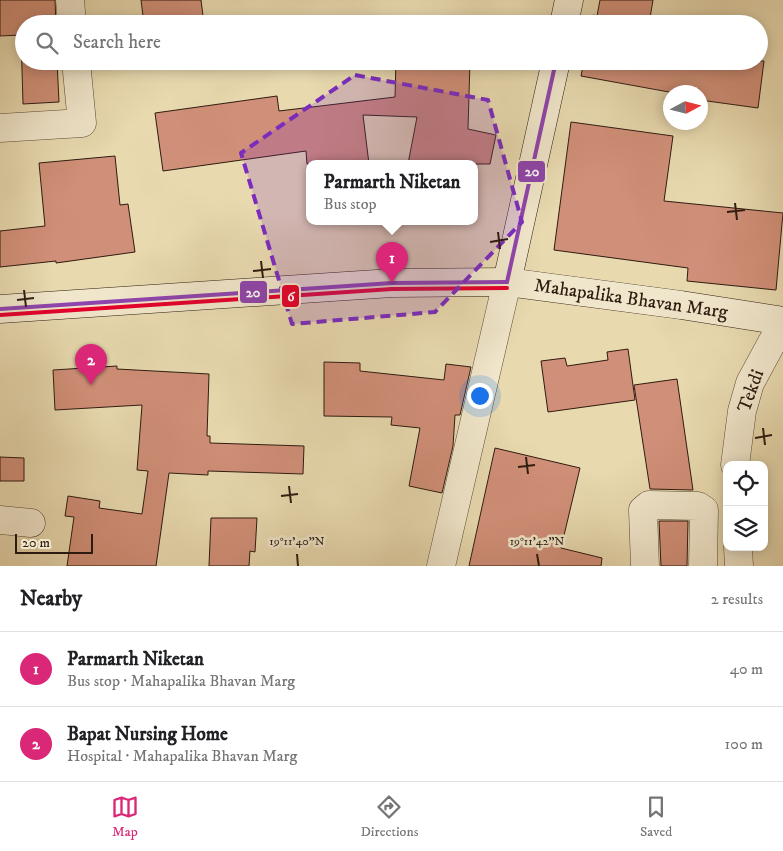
<!DOCTYPE html>
<meta charset="utf-8">
<style>
:root{--surface:#fff;--page:#f6f6f6;--text:#202124;--muted:#757577;--line:#e0e0e0;--accent:#db2777}
body{margin:0;font-family:"IM FELL DW Pica",serif;background:var(--page);color:var(--text)}
.controls{position:absolute;right:15px;bottom:15px;display:grid;overflow:hidden;border-radius:10px;box-shadow:0 2px 12px #0003}
.controls button{width:45px;height:45px;display:grid;place-items:center;padding:0;border:0;border-bottom:1px solid var(--line);background:var(--surface);color:var(--text);font:25px sans-serif}
.compass{position:absolute;left:663px;top:85px;width:45px;height:45px;border-radius:50%;background:var(--surface);box-shadow:0 2px 12px #0003;rotate:83deg}
.scale{position:absolute;left:15px;bottom:12px;width:78px;box-sizing:border-box;padding-left:5px;border:2px solid #2e1b0f;border-top:0;font-size:14px;line-height:18px;white-space:nowrap;color:#2e1b0f;-webkit-text-stroke:4px #f0e6cb;paint-order:stroke}
.you{position:absolute;left:479px;top:395px;width:18px;height:18px;margin:-12px;border:4px solid #fff;border-radius:50%;background:#1a73e8;box-shadow:0 0 0 8px #1a73e833}
.badge{display:grid;place-items:center;width:32px;height:32px;border-radius:50%;background:var(--accent);color:#fff;font-size:16px;font-weight:700}
.pin{position:absolute;translate:-50% -41px;filter:drop-shadow(0 1px 2px #0008)}
.pin::after{content:'';position:absolute;top:26px;width:18px;height:15px;background:inherit;clip-path:polygon(0 0,100% 0,50% 100%)}
.popup{position:absolute;left:306px;top:160px;width:172px;height:65px;box-sizing:border-box;display:grid;place-content:center;border-radius:10px;background:var(--surface);filter:drop-shadow(0 1px 4px #0005);font-size:16px;white-space:nowrap;color:var(--muted)}
.popup b{font-size:19px;color:var(--text)}
.popup::after{content:'';position:absolute;left:50%;top:100%;margin-left:-10px;border:10px solid transparent;border-top-color:var(--surface)}
.list{margin:0;padding:0;list-style:none}
h2{display:flex;justify-content:space-between;align-items:center;height:65px;margin:0;padding:0 20px;font-size:21px}
h2 small{font-size:16px;font-weight:400;color:var(--muted)}
.list li{display:grid;grid-template-columns:32px 1fr auto;gap:15px;align-items:center;box-sizing:border-box;height:75px;padding:0 20px;border-top:1px solid var(--line)}
.list b{display:block;font-size:19px;white-space:nowrap}
.list p{margin:0;font-size:16px;white-space:nowrap;color:var(--muted)}
.list em{font-size:16px;font-style:normal;color:var(--muted)}
.icon{flex:none;width:28px;height:28px;fill:none;stroke:currentColor;stroke-width:2;stroke-linecap:round;stroke-linejoin:round}
.map{position:relative;flex:none;width:783px;height:566px;overflow:hidden}
.search{position:absolute;background:var(--surface);box-shadow:0 2px 12px #0003;left:15px;right:15px;top:15px;height:55px;display:flex;align-items:center;gap:12px;box-sizing:border-box;padding:0 18px;border-radius:28px;color:var(--muted);font-size:19px}
.sheet{height:215px;background:var(--surface)}
nav{display:flex;justify-content:space-around;align-items:center;box-sizing:border-box;height:70px;border-top:1px solid var(--line);background:var(--surface);font-size:14px;color:var(--muted)}
nav a{display:grid;justify-items:center;gap:2px}
nav .on{color:var(--accent)}
.map>svg:first-child{display:block}
</style>
<div class="map">
<svg width="783" height="566" viewBox="0 0 783 566">
<rect width="100%" height="100%" fill="#e8d9af"/>
<filter id="stains"><feTurbulence type="fractalNoise" baseFrequency=".004" numOctaves="4"/><feColorMatrix values="0 0 0 0 .2 0 0 0 0 .09 0 0 0 0 .02 0 0 0 .5 -.17"/></filter>
<radialGradient id="worn" r=".72"><stop offset=".6" stop-color="#630" stop-opacity="0"/><stop offset="1" stop-color="#630" stop-opacity=".3"/></radialGradient>
<g fill="#d08f78" stroke="#2e1b0f">
<path d="M 0,0 L 55,0 L 56,24 L 24,24 L 24,61 L 57,61 L 59,102 L 23,104 L 21,35 L 0,36 Z"/>
<path d="M 141,0 L 201,0 L 204,24 L 144,24 Z"/>
<path d="M 600,0 L 653,0 L 649,24 L 591,24 L 593,15 L 597,16 Z"/>
<path d="M 396,61 L 470,61 L 468,129 L 496,135 L 490,164 L 408,164 L 417,117 L 363,115 L 369,164 L 307,164 L 306,151 L 163,171 L 155,113 L 277,96 L 279,111 L 395,97 Z"/>
<path d="M 584,61 L 764,61 L 758,108 L 700,100 L 700,92 L 669,92 L 581,76 Z"/>
<path d="M 571,122 L 673,136 L 664,201 L 783,213 L 776,290 L 687,281 L 688,268 L 554,250 Z"/>
<path d="M 115,156 L 120,205 L 128,204 L 135,252 L 56,263 L 56,261 L 0,267 L 0,231 L 45,226 L 39,163 Z"/>
<path d="M 628,349 L 635,400 L 548,412 L 541,361 L 565,358 L 567,366 L 608,360 L 607,352 Z"/>
<path d="M 324,362 L 360,363 L 360,371 L 444,380 L 446,364 L 471,367 L 460,415 L 455,415 L 453,446 L 442,493 L 409,486 L 420,428 L 391,425 L 392,417 L 324,416 Z"/>
<path d="M 117,366 L 117,369 L 209,374 L 207,436 L 210,436 L 210,443 L 304,446 L 303,474 L 208,471 L 208,475 L 169,473 L 156,566 L 67,566 L 74,517 L 65,516 L 68,496 L 100,501 L 99,508 L 142,514 L 148,471 L 137,470 L 142,405 L 55,410 L 53,370 Z"/>
<path d="M 677,379 L 693,490 L 650,489 L 634,385 Z"/>
<path d="M 495,448 L 580,468 L 561,548 L 602,558 L 601,566 L 469,566 Z"/>
<path d="M 0,457 L 24,458 L 24,481 L 0,481 Z"/>
<path d="M 211,518 L 257,518 L 255,552 L 250,551 L 249,566 L 209,566 Z"/>
<path d="M 659,521 L 688,521 L 687,566 L 661,566 Z"/>
</g>
<g fill="none" stroke-linecap="round" stroke-linejoin="round">
<defs>
<g id="street">
<path d="M 70,0 L 72,24"/>
<path d="M 0,128 L 82,123 L 76,61"/>
<path d="M 735,465 L 742,411 L 750,383 L 783,322"/>
<path d="M 0,520 L 31,523"/>
<path d="M 738,547 L 739,566"/>
<path d="M 441,566 L 507,282"/>
<path d="M 645,566 L 643,510 L 649,505 L 698,506 L 704,510 L 703,566"/>
</g>
<g id="secondary">
<path d="M 564,24 L 569,0"/>
<path d="M 507,282 L 556,61"/>
<path d="M 0,309 L 392,283 L 507,282 L 681,305 L 783,321"/>
</g>
</defs>
<use href="#street" stroke="#5c4a37" stroke-width="29"/>
<use href="#secondary" stroke="#2e1b0f" stroke-width="29"/>
<use href="#street" stroke="#f0e6cb" stroke-width="28"/>
<use href="#secondary" stroke="#f0e6cb" stroke-width="28"/>
<defs>
<g id="bus-1">
<path d="M 507,282 L 556,61"/>
<path d="M 0,309 L 392,283 L 507,282"/>
</g>
<path id="bus-2" d="M 0,315 L 392,289 L 507,288"/>
</defs>
<use href="#bus-1" stroke="#f0e6cb" stroke-width="8"/>
<use href="#bus-2" stroke="#f0e6cb" stroke-width="8"/>
<use href="#bus-1" stroke="#8e44ad" stroke-width="4"/>
<use href="#bus-2" stroke="#e4002b" stroke-width="4"/>
</g>
<path fill="#7b2cbf" fill-opacity="0.2" stroke="#7b2cbf" stroke-width="4" stroke-dasharray="10 6" stroke-linejoin="round" d="M 355,75 L 488,100 L 522,222 L 435,312 L 292,324 L 241,153 Z"/>
<path fill="none" stroke="#2e1b0f" stroke-width="2" d="M 735,203 L 737,220M 727,212 L 745,210M 498,232 L 500,249M 490,242 L 508,239M 261,261 L 263,278M 253,271 L 271,269M 24,290 L 26,307M 17,300 L 34,298M 763,428 L 765,445M 755,438 L 772,435M 526,457 L 528,474M 518,467 L 535,465M 289,486 L 291,503M 281,496 L 298,494M 297,554 L 298,566M 537,554 L 539,566"/>
<g text-anchor="middle" dominant-baseline="central" stroke-width="5" stroke-linejoin="round" paint-order="stroke">
<g font-size="19" fill="#2e1b0f" stroke="#f0e6cb">
<text transform="translate(631 299) rotate(8)">Mahapalika Bhavan Marg</text>
<text transform="translate(751 391) rotate(-70)">Tekdi</text>
</g>
</g>
<g font-size="12" text-anchor="middle" fill="#2e1b0f" stroke="#f0e6cb" stroke-width="5" stroke-linejoin="round" paint-order="stroke">
<text x="297" y="545">19°11'40"N</text>
<text x="537" y="545">19°11'42"N</text>
</g>
<g stroke="#f0e6cb" stroke-width="2">
<rect x="517" y="160" width="29" height="23" rx="5" fill="#8e44ad"/>
<rect x="239" y="280" width="29" height="24" rx="5" fill="#8e44ad"/>
<rect x="281" y="284" width="19" height="24" rx="5" fill="#e4002b"/>
</g>
<g font-size="14" text-anchor="middle" font-weight="bold" fill="#fff">
<text x="532" y="176">20</text>
<text x="253" y="297">20</text>
<text x="291" y="301">6</text>
</g>
<rect width="100%" height="100%" filter="url(#stains)"/>
<rect width="100%" height="100%" fill="url(#worn)"/>
</svg>
<div class="controls">
<button><svg class="icon" aria-label="locate" viewBox="0 0 24 24"><circle cx="12" cy="12" r="6"/><path d="M12 2v4M12 18v4M2 12h4M18 12h4"/></svg></button>
<button><svg class="icon" aria-label="layers" viewBox="0 0 24 24"><path d="M12 4l9 5-9 5-9-5zM3 14l9 5 9-5"/></svg></button>
</div>
<svg class="compass" viewBox="-18 -18 36 36"><path d="M0-13l5 13h-10z" fill="#e53935"/><path d="M0 13l5-13h-10z" fill="#757577"/></svg>
<div class="scale">20 m</div>
<div class="you"></div>
<div class="pin badge" style="left:392px;top:283px">1</div>
<div class="popup"><b>Parmarth Niketan</b>Bus stop</div>
<div class="pin badge" style="left:91px;top:385px">2</div>
<div class="search"><svg class="icon" aria-label="search" viewBox="0 0 24 24"><circle cx="10" cy="10" r="6"/><path d="M15 15l6 6"/></svg>Search here</div>
</div>
<section class="sheet">
<h2>Nearby<small>2 results</small></h2>
<ul class="list">
<li><span class="badge">1</span><div><b>Parmarth Niketan</b><p>Bus stop · Mahapalika Bhavan Marg</p></div><em>40 m</em></li>
<li><span class="badge">2</span><div><b>Bapat Nursing Home</b><p>Hospital · Mahapalika Bhavan Marg</p></div><em>100 m</em></li>
</ul>
</section>
<nav>
<a class="on"><svg class="icon" aria-label="map" viewBox="0 0 24 24"><path d="M3 6l6-2 6 2 6-2v14l-6 2-6-2-6 2zM9 4v14M15 6v14"/></svg>Map</a>
<a><svg class="icon" aria-label="directions" viewBox="0 0 24 24"><path d="M12 3l9 9-9 9-9-9zM9 14v-3h6M13 9l2 2-2 2"/></svg>Directions</a>
<a><svg class="icon" aria-label="saved" viewBox="0 0 24 24"><path d="M7 4h10v16l-5-4-5 4z"/></svg>Saved</a>
</nav>
